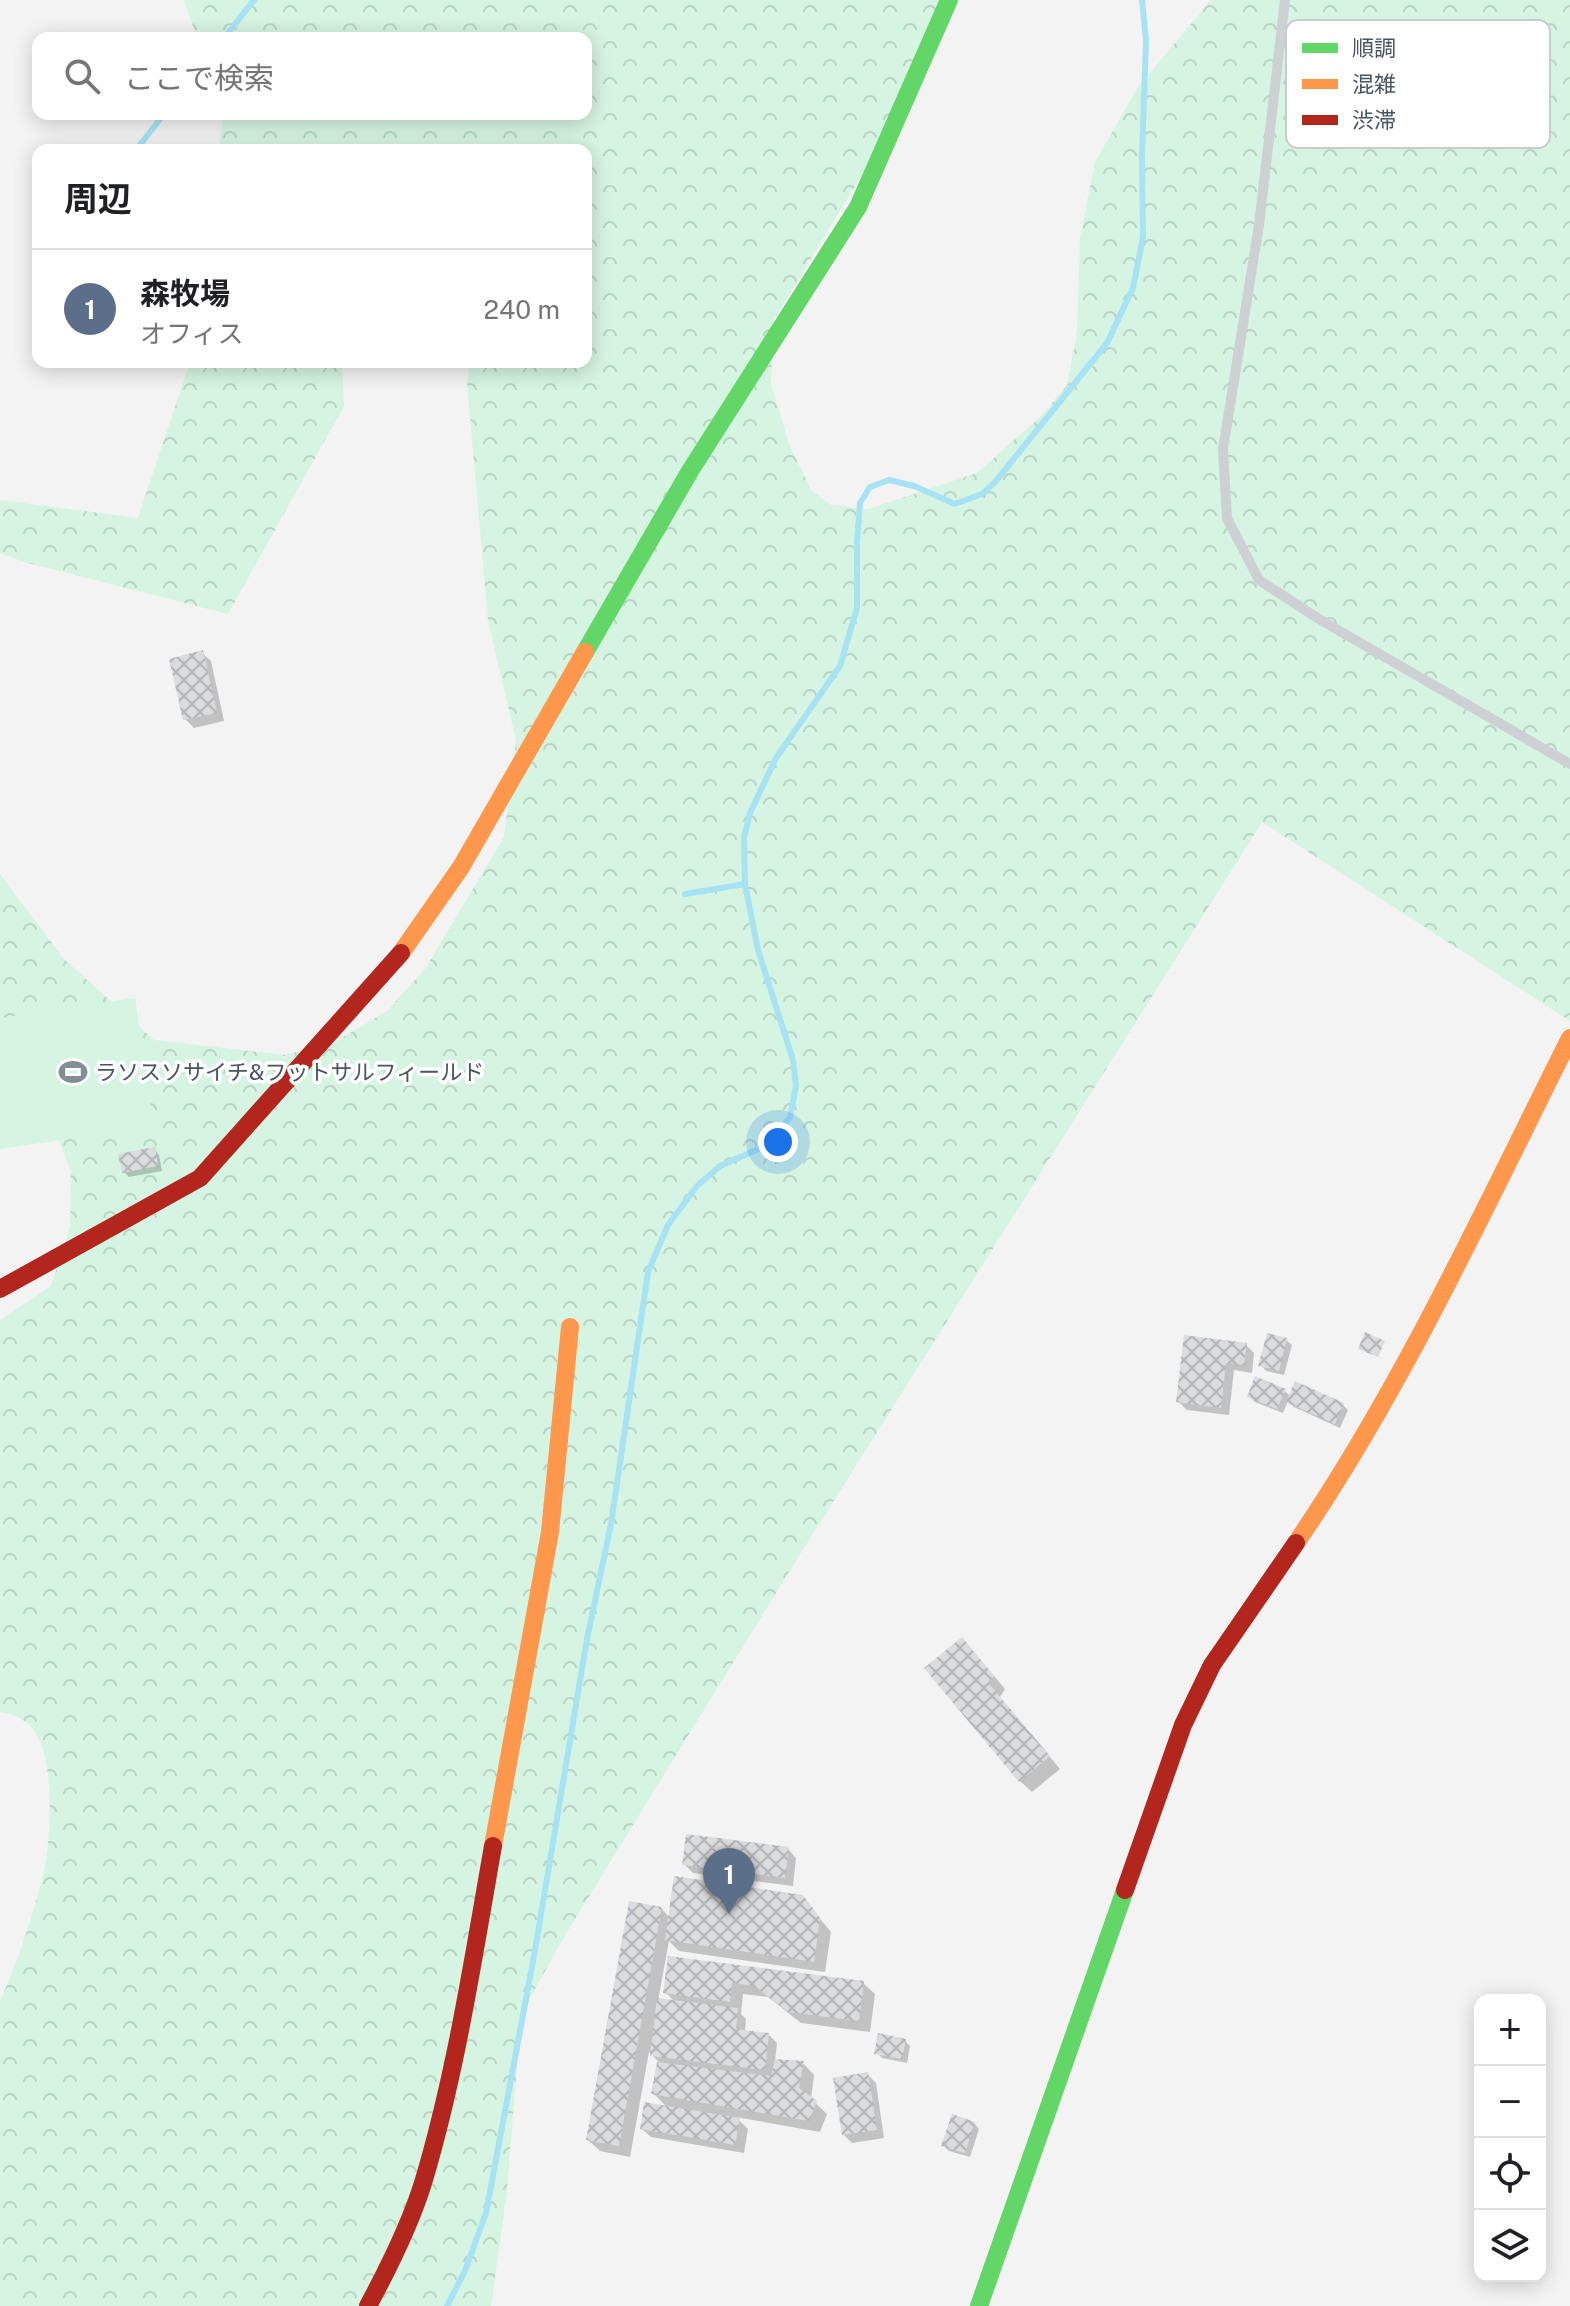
<!DOCTYPE html>
<html lang="ja">
<meta charset="utf-8">
<style>
:root{--surface:#fff;--page:#f6f6f6;--text:#202124;--muted:#757577;--line:#e0e0e0;--accent:#848c95}
body{margin:0;font-family:"Public Sans","Noto Sans JP",sans-serif;background:var(--page);color:var(--text)}
.controls{position:absolute;right:24px;bottom:24px;display:grid;overflow:hidden;border-radius:16px;box-shadow:0 4px 20px #0003}
.controls button{width:72px;height:72px;display:grid;place-items:center;padding:0;border:0;border-bottom:2px solid var(--line);background:var(--surface);color:var(--text);font:40px sans-serif}
.you{position:absolute;left:778px;top:1142px;width:28px;height:28px;margin:-20px;border:6px solid #fff;border-radius:50%;background:#1a73e8;box-shadow:0 0 0 12px #1a73e833}
.badge{display:grid;place-items:center;width:52px;height:52px;border-radius:50%;background:var(--accent);color:#fff;font-size:26px;font-weight:700}
.pin{position:absolute;translate:-50% -66px;filter:drop-shadow(0 2px 4px #0008)}
.pin::after{content:'';position:absolute;top:42px;width:28px;height:24px;background:inherit;clip-path:polygon(0 0,100% 0,50% 100%)}
.list{margin:0;padding:0;list-style:none}
h2{display:flex;justify-content:space-between;align-items:center;height:104px;margin:0;padding:0 32px;font-size:34px}
h2 small{font-size:26px;font-weight:400;color:var(--muted)}
.list li{display:grid;grid-template-columns:52px 1fr auto;gap:24px;align-items:center;box-sizing:border-box;height:120px;padding:0 32px;border-top:2px solid var(--line)}
.list b{display:block;font-size:30px;white-space:nowrap}
.list p{margin:0;font-size:26px;white-space:nowrap;color:var(--muted)}
.list em{font-size:26px;font-style:normal;color:var(--muted)}
.icon{flex:none;width:44px;height:44px;fill:none;stroke:currentColor;stroke-width:2;stroke-linecap:round;stroke-linejoin:round}
.map{position:relative;flex:none;width:1570px;height:2306px;overflow:hidden}
.search{position:absolute;background:var(--surface);box-shadow:0 4px 20px #0003;left:32px;top:32px;width:560px;height:88px;display:flex;align-items:center;gap:20px;box-sizing:border-box;padding:0 28px;border-radius:16px;color:var(--muted);font-size:30px}
.panel{position:absolute;background:var(--surface);box-shadow:0 4px 20px #0003;left:32px;top:144px;width:560px;height:224px;border-radius:16px}
.map>svg:first-child{display:block}
</style>
<div class="map">
<svg width="1570" height="2306" viewBox="0 0 1570 2306">
<defs>
<pattern id="forest-crowns" width="20" height="18" patternUnits="userSpaceOnUse" patternTransform="scale(2)"><rect width="20" height="18" fill="#d6f4e2"/><path d="M2 6a3 3 0 1 1 6 0M12 15a3 3 0 1 1 6 0" fill="none" stroke="#b9d3c4"/></pattern>
<pattern id="building-cross-hatch" width="8" height="8" patternUnits="userSpaceOnUse" patternTransform="scale(2)"><rect width="8" height="8" fill="#dadbdd"/><path d="M0 0l8 8M0 8l8-8" fill="none" stroke="#b3b4b7"/></pattern>
</defs>
<rect width="100%" height="100%" fill="#f3f3f3"/>
<g fill="url(#forest-crowns)">
<path d="M 184,0 L 949,0 L 904,106 L 774,319 L 771,383 L 789,444 L 811,490 L 831,505 L 868,509 L 977,473 L 1040,417 L 1067,385 L 1077,333 L 1080,237 L 1095,162 L 1138,87 L 1211,0 L 1570,0 L 1570,1021 L 1262,822 L 792,1567 L 564,1937 L 521,2014 L 507,2191 L 491,2306 L 0,2306 L 0,2001 C 17,1964 30,1923 41,1884 C 51,1849 56,1765 36,1733 C 28,1720 14,1714 0,1712 L 0,1320 L 51,1286 L 70,1227 L 71,1171 L 54,1128 L 0,1087 L 0,874 L 64,959 L 154,1040 L 284,1055 L 333,1043 L 387,1011 L 425,969 L 504,837 L 516,740 L 488,621 L 467,383 L 470,362 L 586,362 L 586,150 L 219,150 L 223,114 L 586,114 L 586,38 L 197,38 Z"/>
<path d="M 190,362 L 342,362 L 344,406 L 228,614 L 24,562 L 0,553 L 0,500 L 138,518 Z"/>
</g>
<path fill="#d6f4e2" d="M 135,998 L 154,1126 L 0,1149 L 0,1018 Z"/>
<g fill="#0003">
<path d="M 202,653 L 211,661 L 224,721 L 194,728 L 185,719 Z"/>
<path d="M 154,1149 L 159,1155 L 162,1171 L 129,1177 L 124,1172 Z"/>
<path d="M 1286,1340 L 1292,1345 L 1284,1375 L 1266,1371 L 1261,1365 Z"/>
<path d="M 1246,1345 L 1254,1353 L 1252,1373 L 1234,1370 L 1229,1415 L 1187,1410 L 1178,1401 Z"/>
<path d="M 1284,1390 L 1291,1397 L 1343,1405 L 1348,1410 L 1340,1428 L 1294,1407 L 1288,1401 L 1283,1413 L 1255,1402 L 1249,1396 Z"/>
<path d="M 973,1651 L 1005,1689 L 1000,1697 L 1060,1769 L 1032,1792 L 1020,1781 Z"/>
<path d="M 788,1849 L 796,1858 L 793,1886 L 693,1873 L 684,1864 Z"/>
<path d="M 802,1897 L 831,1932 L 825,1972 L 679,1951 L 669,1941 L 658,2001 L 676,2003 L 665,1992 L 670,1959 L 863,1983 L 875,1994 L 870,2032 L 801,2023 L 768,1997 L 743,1994 L 741,2014 L 746,2019 L 745,2032 L 769,2035 L 777,2043 L 775,2061 L 803,2063 L 814,2075 L 811,2099 L 827,2114 L 820,2132 L 736,2117 L 748,2129 L 744,2153 L 651,2137 L 642,2129 L 668,2108 L 653,2093 L 659,2062 L 649,2052 L 630,2157 L 600,2151 L 588,2140 L 661,1908 L 670,1918 Z"/>
<path d="M 905,2041 L 910,2046 L 907,2063 L 882,2058 L 877,2053 Z"/>
<path d="M 867,2074 L 876,2083 L 884,2138 L 852,2143 L 843,2134 Z"/>
<path d="M 974,2123 L 979,2129 L 970,2157 L 949,2151 L 944,2146 Z"/>
</g>
<g fill="none" stroke-linecap="round" stroke-linejoin="round">
<g stroke="#a7e3f4" stroke-width="6">
<path d="M 224,38 L 254,0"/>
<path d="M 136,150 L 164,114"/>
<path d="M 685,894 L 745,884"/>
<path d="M 447,2306 L 465,2271 L 486,2213 L 534,1956 L 587,1639 L 611,1524 L 648,1272 L 668,1225 L 697,1186 L 720,1166 L 770,1144 L 790,1117 L 796,1086 L 793,1060 L 758,950 L 745,884 L 744,838 L 750,813 L 776,758 L 840,666 L 857,608 L 857,542 L 860,503 L 870,487 L 889,480 L 914,486 L 955,504 L 982,494 L 996,481 L 1107,343 L 1133,288 L 1143,237 L 1142,156 L 1146,40 L 1142,0"/>
</g>
</g>
<g fill="url(#building-cross-hatch)">
<path d="M 203,650 L 217,713 L 183,720 L 169,659 Z"/>
<path d="M 155,1147 L 158,1166 L 122,1173 L 118,1154 Z"/>
<path d="M 1365,1332 L 1385,1341 L 1378,1357 L 1358,1349 Z"/>
<path d="M 1267,1333 L 1287,1338 L 1279,1371 L 1258,1366 Z"/>
<path d="M 1184,1335 L 1247,1343 L 1244,1365 L 1226,1363 L 1221,1408 L 1176,1402 Z"/>
<path d="M 1255,1376 L 1286,1389 L 1277,1409 L 1247,1397 Z"/>
<path d="M 1295,1381 L 1344,1403 L 1335,1424 L 1286,1402 Z"/>
<path d="M 962,1637 L 994,1676 L 989,1684 L 1050,1756 L 1019,1782 L 924,1668 Z"/>
<path d="M 686,1834 L 789,1847 L 785,1878 L 682,1865 Z"/>
<path d="M 674,1876 L 803,1895 L 820,1918 L 814,1962 L 665,1940 Z"/>
<path d="M 629,1901 L 662,1907 L 619,2146 L 586,2140 Z"/>
<path d="M 668,1956 L 864,1981 L 859,2021 L 788,2012 L 754,1986 L 732,1983 L 730,2002 L 663,1993 Z"/>
<path d="M 657,1998 L 738,2008 L 736,2029 L 769,2033 L 765,2070 L 650,2056 Z"/>
<path d="M 878,2033 L 906,2039 L 902,2059 L 874,2054 Z"/>
<path d="M 775,2059 L 804,2061 L 799,2088 L 817,2101 L 809,2121 L 651,2094 L 657,2062 L 771,2076 Z"/>
<path d="M 868,2072 L 877,2130 L 842,2135 L 833,2078 Z"/>
<path d="M 644,2102 L 740,2118 L 735,2145 L 640,2129 Z"/>
<path d="M 952,2114 L 975,2122 L 965,2153 L 941,2146 Z"/>
</g>
<g fill="none" stroke-linecap="round" stroke-linejoin="round">
<path stroke="#ced1d4" stroke-width="10" d="M 1285,0 L 1259,225 L 1223,449 L 1227,518 L 1259,580 L 1319,619 L 1570,764"/>
<g stroke="#63d668" stroke-width="18">
<path d="M 585,652 L 690,471 L 858,207 L 949,0"/>
<path d="M 979,2306 L 1125,1890"/>
</g>
<g stroke="#ff974d" stroke-width="18">
<path d="M 401,953 L 461,867 L 585,652"/>
<path d="M 1296,1543 C 1404,1385 1484,1209 1570,1038"/>
<path d="M 493,1846 L 550,1532 L 570,1327"/>
</g>
<g stroke="#b3261e" stroke-width="18">
<path d="M 0,1289 L 200,1178 L 401,953"/>
<path d="M 1125,1890 L 1183,1725 L 1212,1665 L 1296,1543"/>
<path d="M 368,2306 C 389,2267 410,2225 423,2183 C 456,2073 473,1959 493,1846"/>
</g>
</g>
<defs>
<symbol id="stadium-bare" viewBox="-9 -9 18 18"><path d="M0-5a6.5 5 0 1 0 0 10a6.5 5 0 1 0 0-10ZM-3.5-1.8h7v3.6h-7Z" fill="#848c95" stroke="#fff" stroke-width="2.5" paint-order="stroke"/></symbol>
</defs>
<g fill-rule="evenodd">
<use href="#stadium-bare" x="53" y="1052" width="40" height="40"/>
</g>
<g text-anchor="middle" dominant-baseline="central" stroke-width="7" stroke-linejoin="round" paint-order="stroke">
<g font-size="22" fill="#485562" stroke="#fff" text-anchor="start">
<text x="95" y="1072">ラソスソサイチ&amp;フットサルフィールド</text>
</g>
</g>
<rect x="1286" y="20" width="264" height="128" rx="12" fill="#fff" stroke="#c8ccd0" stroke-width="2"/>
<rect x="1302" y="43" width="36" height="10" fill="#63d668"/>
<rect x="1302" y="79" width="36" height="10" fill="#ff974d"/>
<rect x="1302" y="115" width="36" height="10" fill="#b3261e"/>
<g font-size="22" fill="#485562">
<text x="1352" y="56">順調</text>
<text x="1352" y="92">混雑</text>
<text x="1352" y="128">渋滞</text>
</g>
</svg>
<div class="controls">
<button>+</button>
<button>−</button>
<button><svg class="icon" aria-label="locate" viewBox="0 0 24 24"><circle cx="12" cy="12" r="6"/><path d="M12 2v4M12 18v4M2 12h4M18 12h4"/></svg></button>
<button><svg class="icon" aria-label="layers" viewBox="0 0 24 24"><path d="M12 4l9 5-9 5-9-5zM3 14l9 5 9-5"/></svg></button>
</div>
<div class="you"></div>
<div class="pin badge" style="left:729px;top:1914px;background:#5c6f8a">1</div>
<div class="search"><svg class="icon" aria-label="search" viewBox="0 0 24 24"><circle cx="10" cy="10" r="6"/><path d="M15 15l6 6"/></svg>ここで検索</div>
<section class="panel">
<h2>周辺<small></small></h2>
<ul class="list">
<li><span class="badge" style="background:#5c6f8a">1</span><div><b>森牧場</b><p>オフィス</p></div><em>240 m</em></li>
</ul>
</section>
</div>
